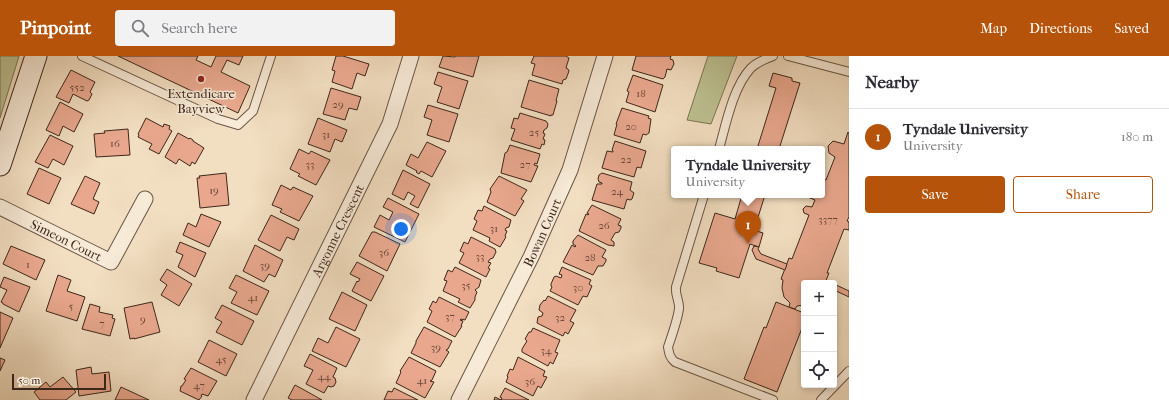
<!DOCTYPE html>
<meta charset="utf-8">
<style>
:root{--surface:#fff;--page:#f2f2f3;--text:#2b2b33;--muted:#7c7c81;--line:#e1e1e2;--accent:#b45309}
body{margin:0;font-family:"IM FELL French Canon",serif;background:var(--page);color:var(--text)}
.controls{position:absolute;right:12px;bottom:12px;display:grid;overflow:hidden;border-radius:4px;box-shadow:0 2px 6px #0003}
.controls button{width:36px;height:36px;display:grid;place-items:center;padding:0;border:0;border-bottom:1px solid var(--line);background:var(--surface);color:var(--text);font:20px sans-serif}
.scale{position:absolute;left:12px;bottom:10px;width:94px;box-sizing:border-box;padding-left:4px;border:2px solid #3d271a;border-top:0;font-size:11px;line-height:14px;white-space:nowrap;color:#3d271a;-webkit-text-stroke:3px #f7ead7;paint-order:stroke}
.you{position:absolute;left:401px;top:173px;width:14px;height:14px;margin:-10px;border:3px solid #fff;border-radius:50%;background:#1a73e8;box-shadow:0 0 0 6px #1a73e833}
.badge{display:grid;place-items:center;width:26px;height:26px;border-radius:50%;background:var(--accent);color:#fff;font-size:13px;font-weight:700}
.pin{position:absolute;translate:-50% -33px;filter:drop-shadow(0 1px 2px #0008)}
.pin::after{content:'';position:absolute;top:21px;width:14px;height:12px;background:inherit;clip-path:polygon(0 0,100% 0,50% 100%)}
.popup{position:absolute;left:671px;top:90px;width:154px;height:52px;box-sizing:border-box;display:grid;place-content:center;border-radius:4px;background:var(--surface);filter:drop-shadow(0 1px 3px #0005);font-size:13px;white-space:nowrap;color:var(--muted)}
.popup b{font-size:15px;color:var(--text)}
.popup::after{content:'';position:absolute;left:50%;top:100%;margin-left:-8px;border:8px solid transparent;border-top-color:var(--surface)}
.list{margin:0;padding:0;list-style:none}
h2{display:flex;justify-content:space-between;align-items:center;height:52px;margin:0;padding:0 16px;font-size:17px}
h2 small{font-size:13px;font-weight:400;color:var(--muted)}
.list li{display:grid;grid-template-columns:26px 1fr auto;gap:12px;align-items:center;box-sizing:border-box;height:56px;padding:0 16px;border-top:1px solid var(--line)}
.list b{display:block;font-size:15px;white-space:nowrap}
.list p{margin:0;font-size:13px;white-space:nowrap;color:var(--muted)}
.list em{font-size:13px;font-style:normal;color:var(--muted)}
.actions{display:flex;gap:8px;padding:12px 16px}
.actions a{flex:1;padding:9px 0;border:1px solid var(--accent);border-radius:4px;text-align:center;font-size:14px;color:var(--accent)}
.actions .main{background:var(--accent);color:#fff}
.icon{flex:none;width:22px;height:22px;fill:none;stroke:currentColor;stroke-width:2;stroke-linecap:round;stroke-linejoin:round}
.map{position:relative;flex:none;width:849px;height:344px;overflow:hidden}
header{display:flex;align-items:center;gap:24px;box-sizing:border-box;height:56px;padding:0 20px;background:var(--accent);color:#fff}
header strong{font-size:19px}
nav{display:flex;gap:22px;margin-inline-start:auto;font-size:14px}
.search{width:280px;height:36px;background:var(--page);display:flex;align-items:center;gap:10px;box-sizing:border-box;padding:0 14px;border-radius:4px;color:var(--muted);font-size:15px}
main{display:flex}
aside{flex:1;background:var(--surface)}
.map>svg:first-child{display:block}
</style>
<header>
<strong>Pinpoint</strong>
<div class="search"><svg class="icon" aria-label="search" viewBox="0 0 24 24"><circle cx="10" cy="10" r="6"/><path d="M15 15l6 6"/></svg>Search here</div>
<nav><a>Map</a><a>Directions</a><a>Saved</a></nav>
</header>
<main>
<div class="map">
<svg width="849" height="344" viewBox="0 0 849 344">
<rect width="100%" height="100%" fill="#f2dec1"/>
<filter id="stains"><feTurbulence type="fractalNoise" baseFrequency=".005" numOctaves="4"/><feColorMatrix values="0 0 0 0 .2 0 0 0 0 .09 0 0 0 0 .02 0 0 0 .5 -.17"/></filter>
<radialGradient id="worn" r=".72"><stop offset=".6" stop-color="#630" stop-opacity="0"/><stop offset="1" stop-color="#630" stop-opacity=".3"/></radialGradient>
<g fill="#bdc191" stroke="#7d7456">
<path d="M 0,0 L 19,0 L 0,62 Z"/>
<path d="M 708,0 L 737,0 L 711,68 L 687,64 Z"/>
</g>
<g fill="#e9a88e" stroke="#3d271a">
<path d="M 118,0 L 198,0 L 196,4 L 211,11 L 216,0 L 243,0 L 239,9 L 227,4 L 221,16 L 250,30 L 238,57 Z"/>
<path d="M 336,0 L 343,0 L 369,8 L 365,20 L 357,17 L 352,33 L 332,26 L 335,15 L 332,14 Z"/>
<path d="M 443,0 L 455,1 L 455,0 L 479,0 L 473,21 L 439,11 Z"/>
<path d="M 534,0 L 566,0 L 569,2 L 566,12 L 568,13 L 569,15 L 566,23 L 563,24 L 562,28 L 532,19 L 535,8 L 531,7 Z"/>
<path d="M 636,0 L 671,0 L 670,3 L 673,4 L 674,8 L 671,14 L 667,13 L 665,21 L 663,23 L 632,14 Z"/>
<path d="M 71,14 L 95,26 L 90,36 L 92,38 L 89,44 L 87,45 L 73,38 L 69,47 L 56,41 Z"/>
<path d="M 438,16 L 468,25 L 459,53 L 437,46 L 442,31 L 434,28 Z"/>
<path d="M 773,17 L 792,22 L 792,25 L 800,27 L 779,93 L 757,93 L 776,32 L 769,30 Z"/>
<path d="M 633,19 L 663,29 L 655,56 L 626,46 L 629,36 L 627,35 Z"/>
<path d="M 529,24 L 559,33 L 556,45 L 557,45 L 553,59 L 551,59 L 551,60 L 521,51 Z"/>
<path d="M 331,32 L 361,41 L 357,54 L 349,52 L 345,64 L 323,58 Z"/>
<path d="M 60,46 L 83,58 L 74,76 L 63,70 L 59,80 L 46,74 Z"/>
<path d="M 428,49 L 458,58 L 449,86 L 427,79 L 432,64 L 424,61 Z"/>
<path d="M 622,52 L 649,60 L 648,62 L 651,63 L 649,77 L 646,79 L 643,78 L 640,87 L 614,79 L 617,68 L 616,68 Z"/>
<path d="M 520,57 L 546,65 L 548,68 L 547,72 L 544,74 L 543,77 L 545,78 L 543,83 L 545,84 L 544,89 L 542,88 L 540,93 L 511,84 L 515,73 L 511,72 L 514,62 L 518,63 Z"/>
<path d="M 146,62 L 163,71 L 164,68 L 170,70 L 169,73 L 172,75 L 159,98 L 149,93 L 152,88 L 138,81 L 139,79 L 138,78 Z"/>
<path d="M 318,62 L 347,74 L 342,86 L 335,83 L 330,96 L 308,88 Z"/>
<path d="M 128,73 L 130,99 L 96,101 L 94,78 L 105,77 L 104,75 Z"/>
<path d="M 848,76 L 849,77 L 849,161 L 847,165 L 849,166 L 849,174 L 844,173 L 827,217 L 829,217 L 825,227 L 804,227 L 804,249 L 797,250 L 795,253 L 789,251 L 790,247 L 784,241 L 782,232 L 783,224 L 781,223 L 789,202 L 792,203 L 809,159 L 804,157 L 803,153 L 806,150 L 812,151 L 815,144 L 803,139 L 822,139 L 822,122 L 826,124 L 835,101 L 829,97 L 828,90 L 833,85 L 844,88 Z"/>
<path d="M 178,77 L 189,83 L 190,82 L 193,84 L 193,85 L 204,92 L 195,108 L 192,106 L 190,110 L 179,103 L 176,108 L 165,101 Z"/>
<path d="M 50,79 L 73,90 L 64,109 L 53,103 L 48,112 L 35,106 Z"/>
<path d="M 615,85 L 646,95 L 641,112 L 637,111 L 634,121 L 602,112 L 607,95 L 613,96 L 613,95 L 612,94 Z"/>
<path d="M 427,86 L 446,95 L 432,121 L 421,115 L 419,118 L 416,116 L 417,115 L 406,109 L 411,98 L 418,102 Z"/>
<path d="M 510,89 L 540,98 L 537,108 L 535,107 L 534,109 L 538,110 L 531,126 L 501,117 L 505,97 L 507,96 Z"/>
<path d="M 299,93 L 309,98 L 311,95 L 330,104 L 316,129 L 298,120 L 300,118 L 290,113 Z"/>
<path d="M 39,112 L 61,122 L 49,148 L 27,138 Z"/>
<path d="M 403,114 L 430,128 L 418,152 L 410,148 L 415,140 L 408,136 L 404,144 L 392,138 Z"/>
<path d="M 226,117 L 229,149 L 200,152 L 197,122 L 200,122 L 199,120 Z"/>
<path d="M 602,117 L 632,126 L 630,134 L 634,137 L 632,143 L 630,144 L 627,143 L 624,153 L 592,144 L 597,128 L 602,128 L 602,127 L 599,126 L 598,123 L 599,119 Z"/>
<path d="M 85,120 L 100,127 L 93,143 L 99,146 L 94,158 L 71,148 Z"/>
<path d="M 499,120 L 527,134 L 521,143 L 524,145 L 515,160 L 487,146 L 491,136 L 490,133 Z"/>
<path d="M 281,129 L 291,134 L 293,131 L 313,140 L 299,165 L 280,156 L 282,153 L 272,149 Z"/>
<path d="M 742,139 L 765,139 L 754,174 L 763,177 L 759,191 L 750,188 L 739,222 L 716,215 L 717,212 L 699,207 L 715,157 L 735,163 Z"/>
<path d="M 388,142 L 419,158 L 405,186 L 374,171 L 380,159 L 389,164 L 393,156 L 383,151 Z"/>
<path d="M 592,149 L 621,163 L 618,169 L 621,170 L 621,172 L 619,176 L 615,177 L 611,184 L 614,186 L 614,190 L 608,189 L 579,175 L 586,158 L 588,159 L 589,158 L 587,157 Z"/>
<path d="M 484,150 L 511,164 L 509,171 L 506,172 L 505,174 L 507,175 L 505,180 L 506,181 L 500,191 L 489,185 L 490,182 L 473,174 L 477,165 L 474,163 L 478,154 L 482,155 Z"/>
<path d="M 201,158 L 221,166 L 209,191 L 183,179 L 188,167 L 196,171 Z"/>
<path d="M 271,159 L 299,173 L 294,184 L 287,181 L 280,195 L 258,184 Z"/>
<path d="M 372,176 L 375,176 L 400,188 L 387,215 L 359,200 Z"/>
<path d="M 578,179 L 606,194 L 602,201 L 606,203 L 606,205 L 603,210 L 598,210 L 593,219 L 563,206 L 572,189 L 575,191 L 576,190 L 573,188 L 573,185 Z"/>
<path d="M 471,181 L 495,193 L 496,196 L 493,202 L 490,203 L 488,206 L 491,207 L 488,212 L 490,213 L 486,221 L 459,207 L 464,197 L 460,195 L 464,186 L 468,188 Z"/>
<path d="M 180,186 L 206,197 L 195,221 L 178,211 L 183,199 L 176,196 Z"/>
<path d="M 255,189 L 283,204 L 275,221 L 269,218 L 264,226 L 243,215 Z"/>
<path d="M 11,190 L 45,204 L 36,224 L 3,208 Z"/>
<path d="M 754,190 L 759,191 L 758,193 L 761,198 L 787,208 L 785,214 L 756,203 L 752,194 Z"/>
<path d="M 357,206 L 384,220 L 371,245 L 352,235 L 357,225 L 358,226 L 360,223 L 350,218 Z"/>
<path d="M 455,211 L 481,224 L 479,231 L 475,234 L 477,236 L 475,241 L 475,244 L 470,252 L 458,246 L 460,243 L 443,235 L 447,225 L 444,224 L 448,214 L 452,216 Z"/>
<path d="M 562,211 L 591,224 L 589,228 L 592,230 L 587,241 L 583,240 L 578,249 L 550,235 L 552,231 L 551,230 L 551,228 L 554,221 L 556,220 L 561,222 L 562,219 L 559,218 Z"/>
<path d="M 167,213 L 192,228 L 179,250 L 161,239 L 167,229 L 160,224 Z"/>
<path d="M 58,219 L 71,224 L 67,235 L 85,241 L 77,265 L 46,255 Z"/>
<path d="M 236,219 L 269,235 L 257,259 L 231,247 L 237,236 L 229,232 Z"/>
<path d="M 4,221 L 30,231 L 19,256 L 3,248 L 3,247 L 1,246 L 7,234 L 0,231 Z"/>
<path d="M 834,228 L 849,235 L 849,241 L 834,234 Z"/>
<path d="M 342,236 L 367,249 L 355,275 L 329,263 Z"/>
<path d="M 548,240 L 576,254 L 570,265 L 574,267 L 568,278 L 565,276 L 563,280 L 537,267 L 538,261 L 542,260 L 543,257 L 539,254 L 540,249 L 544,244 L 545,245 Z"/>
<path d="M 439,241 L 469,256 L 465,264 L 461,263 L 460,264 L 463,265 L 461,270 L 462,270 L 455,281 L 427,266 L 432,255 L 429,253 L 433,245 L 436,247 Z"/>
<path d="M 152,246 L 160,276 L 134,283 L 134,282 L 130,283 L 124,252 Z"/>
<path d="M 776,246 L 804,257 L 804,267 L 777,336 L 744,323 L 764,271 L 766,272 Z"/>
<path d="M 90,248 L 100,251 L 99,256 L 113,259 L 112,262 L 115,263 L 110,280 L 82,273 Z"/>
<path d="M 222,249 L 254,265 L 242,289 L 216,276 L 222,266 L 215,262 Z"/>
<path d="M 0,256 L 13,262 L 0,292 Z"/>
<path d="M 336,271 L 360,283 L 346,311 L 312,295 L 318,282 L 328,287 Z"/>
<path d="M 424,271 L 452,285 L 448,293 L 446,294 L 449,296 L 440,311 L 411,297 L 416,287 L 416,285 Z"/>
<path d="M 533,272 L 560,284 L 555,296 L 558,297 L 553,308 L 550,306 L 548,310 L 522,296 L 522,293 L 527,285 L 525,283 L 529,276 L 531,276 Z"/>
<path d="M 209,284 L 237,298 L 226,320 L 198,306 Z"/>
<path d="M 310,298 L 337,312 L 333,321 L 335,322 L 336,326 L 334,330 L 331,331 L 328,330 L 324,337 L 306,328 L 313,314 L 304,310 Z"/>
<path d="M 409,301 L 436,315 L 432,324 L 430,325 L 434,326 L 425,342 L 396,327 L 401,316 L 400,315 Z"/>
<path d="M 518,301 L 545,315 L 543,320 L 547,321 L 541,332 L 538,330 L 533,340 L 506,326 L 508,321 L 507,320 L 510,313 L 513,314 Z"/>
<path d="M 0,302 L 5,304 L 0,315 Z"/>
<path d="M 91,311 L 92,318 L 109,316 L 111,335 L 79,340 L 76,314 Z"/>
<path d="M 191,312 L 217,325 L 208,340 L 202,338 L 201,340 L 202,340 L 199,344 L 180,335 L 181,330 L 182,330 L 186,324 L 184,323 Z"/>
<path d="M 63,321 L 76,336 L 66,344 L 40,344 L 34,336 L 46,326 L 50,331 Z"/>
<path d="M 295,329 L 306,335 L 322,344 L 292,344 L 288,342 Z"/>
<path d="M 121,331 L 149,344 L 115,344 Z"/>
<path d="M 394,332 L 418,344 L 384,344 L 388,335 L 392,336 Z"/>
<path d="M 505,332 L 529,344 L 494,344 L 495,341 L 501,344 L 502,342 L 500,341 Z"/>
</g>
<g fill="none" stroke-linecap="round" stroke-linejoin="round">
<defs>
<g id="lane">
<path d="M 82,0 L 218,63 L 238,69 L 253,55 L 271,0"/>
<path d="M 788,0 L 849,16"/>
<path d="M 719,93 C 726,68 733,31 751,12 C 757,6 765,3 773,0"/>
<path d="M 704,139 L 676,231 C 675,240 680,246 679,253 C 677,266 672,279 668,291 C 669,298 670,302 675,306 L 773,344"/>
<path d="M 821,344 L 849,315"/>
</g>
<g id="street">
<path id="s1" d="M 0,151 L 111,206 L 145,143"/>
<path id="s2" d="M 254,344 L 390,68 L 411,0"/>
<path id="s3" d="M 459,344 L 531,201 L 570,114 L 605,0"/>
</g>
<path id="secondary" d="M 0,109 L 36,0"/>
</defs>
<use href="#lane" stroke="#6a5544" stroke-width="10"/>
<use href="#street" stroke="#6a5544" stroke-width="17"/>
<use href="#secondary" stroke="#3d271a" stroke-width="23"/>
<use href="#lane" stroke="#f7ead7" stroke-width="8"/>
<use href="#street" stroke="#f7ead7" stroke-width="15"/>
<use href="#secondary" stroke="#f7ead7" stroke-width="21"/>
</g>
<circle fill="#8f2418" stroke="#f7ead7" stroke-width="1.5" cx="201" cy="23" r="4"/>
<g text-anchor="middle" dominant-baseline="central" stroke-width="3" stroke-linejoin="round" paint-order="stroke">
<g font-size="11" fill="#684737">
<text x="77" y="31">552</text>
<text x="641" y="37">18</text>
<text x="338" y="48">29</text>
<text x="631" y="70">20</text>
<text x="534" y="76">25</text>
<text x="326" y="78">31</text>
<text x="115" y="87">16</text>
<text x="626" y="103">22</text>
<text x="310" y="108">33</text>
<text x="525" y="108">27</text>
<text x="214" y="134">19</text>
<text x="617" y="135">24</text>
<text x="828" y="163">3377</text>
<text x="604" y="169">26</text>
<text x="494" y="172">31</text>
<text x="384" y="196">36</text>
<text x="480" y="200">33</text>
<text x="590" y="201">28</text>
<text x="28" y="208">1</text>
<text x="265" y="209">39</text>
<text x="466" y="229">35</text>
<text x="578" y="231">30</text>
<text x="253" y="241">41</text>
<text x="71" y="250">5</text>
<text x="450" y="260">37</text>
<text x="560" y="261">32</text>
<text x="143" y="263">9</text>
<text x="102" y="267">7</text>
<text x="436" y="291">39</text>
<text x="546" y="294">34</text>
<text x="221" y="303">45</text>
<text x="324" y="320">44</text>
<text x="422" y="324">41</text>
<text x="530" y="325">36</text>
<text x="199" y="329">47</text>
</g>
<g font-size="13" fill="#3d271a" stroke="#f7ead7">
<text x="201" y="37">Extendicare<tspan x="201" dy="15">Bayview</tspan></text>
</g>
<g font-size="13" fill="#3d271a" stroke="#f7ead7">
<text stroke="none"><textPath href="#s2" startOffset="189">Argonne Crescent</textPath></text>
<text stroke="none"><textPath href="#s3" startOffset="187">Bowan Court</textPath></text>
<text stroke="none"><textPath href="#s1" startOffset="74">Simeon Court</textPath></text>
</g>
</g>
<rect width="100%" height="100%" filter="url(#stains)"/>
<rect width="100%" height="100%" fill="url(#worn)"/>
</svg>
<div class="controls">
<button>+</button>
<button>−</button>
<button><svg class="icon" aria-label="locate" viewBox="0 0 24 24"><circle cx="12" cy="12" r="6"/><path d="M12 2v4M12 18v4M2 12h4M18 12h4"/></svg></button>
</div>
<div class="scale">50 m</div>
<div class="you"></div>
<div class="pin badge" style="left:748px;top:188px">1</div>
<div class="popup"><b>Tyndale University</b>University</div>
</div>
<aside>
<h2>Nearby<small></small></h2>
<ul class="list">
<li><span class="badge">1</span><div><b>Tyndale University</b><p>University</p></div><em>180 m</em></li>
</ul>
<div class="actions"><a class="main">Save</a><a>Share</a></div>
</aside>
</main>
